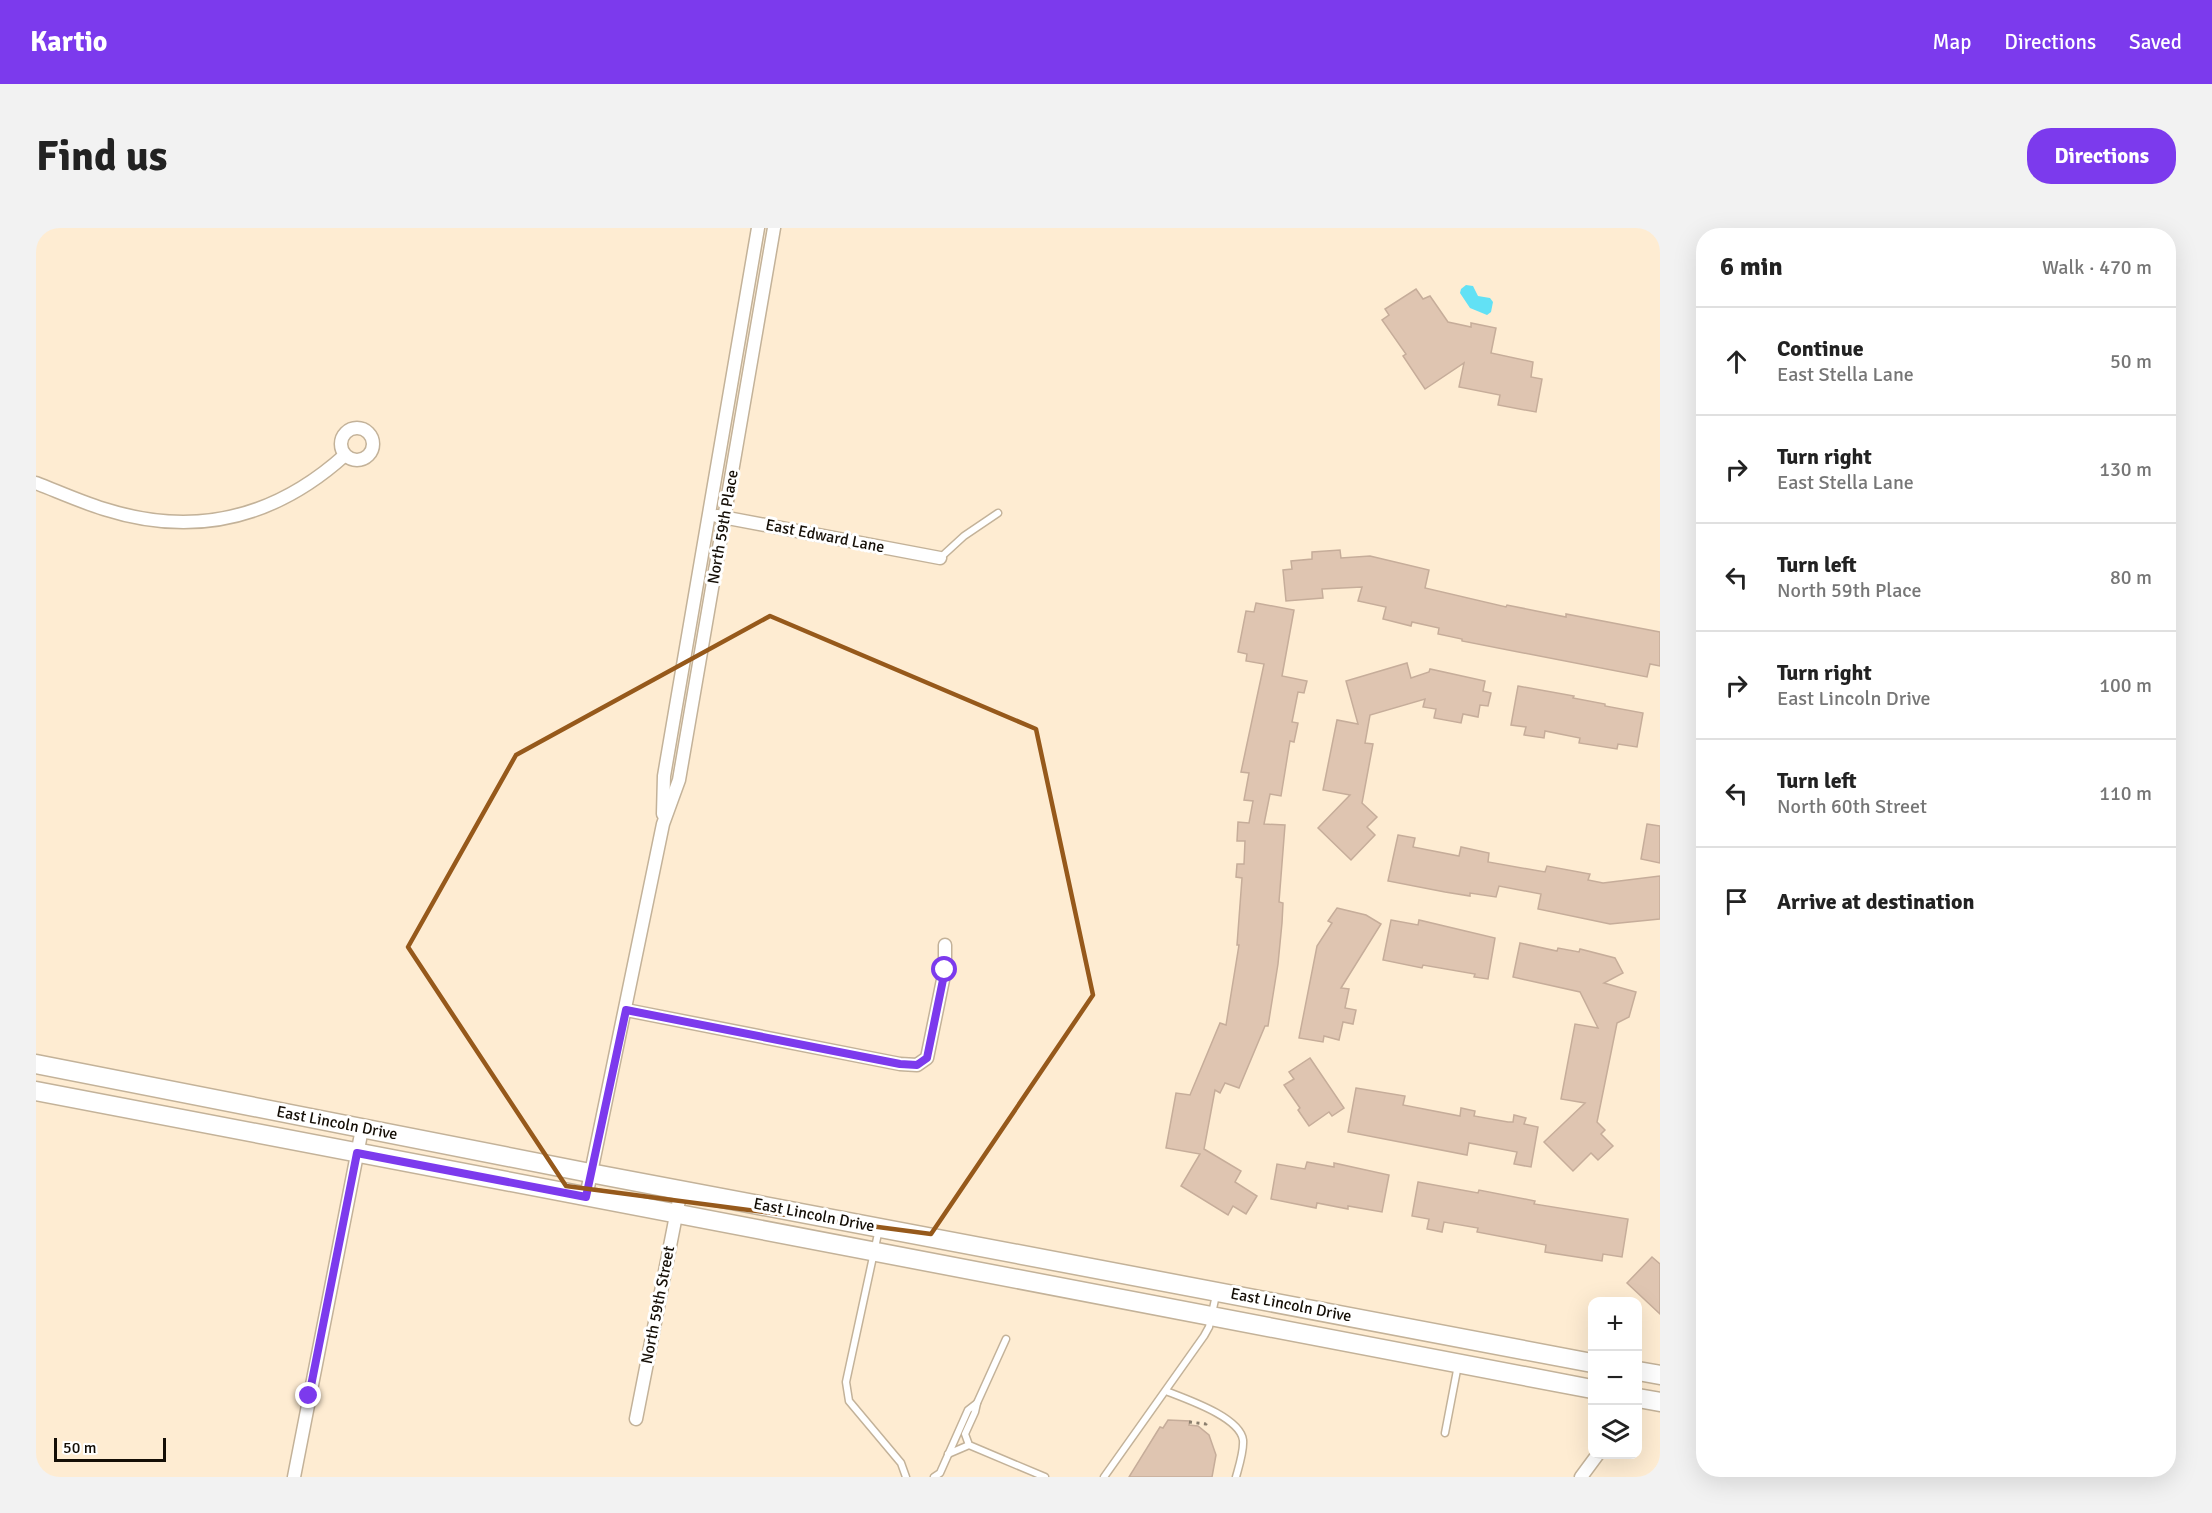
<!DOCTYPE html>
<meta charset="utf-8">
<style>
:root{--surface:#fff;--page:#f2f2f2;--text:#222;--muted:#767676;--line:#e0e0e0;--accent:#7c3aed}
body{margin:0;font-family:Signika,sans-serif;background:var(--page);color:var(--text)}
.controls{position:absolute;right:18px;bottom:18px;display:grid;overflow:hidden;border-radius:12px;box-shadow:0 6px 24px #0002}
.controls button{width:54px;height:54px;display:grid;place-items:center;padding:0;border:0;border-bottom:2px solid var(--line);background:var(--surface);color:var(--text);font:30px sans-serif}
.scale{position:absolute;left:18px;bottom:15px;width:112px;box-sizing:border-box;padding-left:6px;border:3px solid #140e06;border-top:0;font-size:16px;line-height:21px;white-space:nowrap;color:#140e06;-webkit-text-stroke:4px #fff;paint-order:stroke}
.stop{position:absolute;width:18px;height:18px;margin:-14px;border:4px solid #7c3aed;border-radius:50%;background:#fff}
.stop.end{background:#7c3aed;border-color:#fff;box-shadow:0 2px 6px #0008}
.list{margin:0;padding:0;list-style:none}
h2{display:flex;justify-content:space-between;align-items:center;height:78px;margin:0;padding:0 24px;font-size:26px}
h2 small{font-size:20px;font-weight:400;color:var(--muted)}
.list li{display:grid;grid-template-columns:39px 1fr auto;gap:18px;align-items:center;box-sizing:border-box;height:108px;padding:0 24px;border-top:2px solid var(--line)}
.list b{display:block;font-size:22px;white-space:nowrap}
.list p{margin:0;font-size:20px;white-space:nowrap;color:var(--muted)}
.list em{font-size:20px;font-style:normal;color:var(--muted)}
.icon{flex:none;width:33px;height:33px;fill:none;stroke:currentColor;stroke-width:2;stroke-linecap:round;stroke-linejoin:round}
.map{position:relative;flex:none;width:1624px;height:1249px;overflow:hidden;border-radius:24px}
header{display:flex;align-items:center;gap:36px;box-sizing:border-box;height:84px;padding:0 30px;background:var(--accent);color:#fff}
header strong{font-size:28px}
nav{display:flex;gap:33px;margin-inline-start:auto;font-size:21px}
.intro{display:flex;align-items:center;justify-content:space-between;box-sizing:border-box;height:144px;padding:0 36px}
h1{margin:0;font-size:42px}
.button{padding:15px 27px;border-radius:24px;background:var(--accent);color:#fff;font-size:21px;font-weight:700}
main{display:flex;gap:36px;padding:0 36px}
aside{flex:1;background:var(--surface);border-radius:24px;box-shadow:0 6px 24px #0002}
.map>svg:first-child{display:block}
</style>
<header>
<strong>Kartio</strong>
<nav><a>Map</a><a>Directions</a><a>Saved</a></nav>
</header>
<div class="intro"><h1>Find us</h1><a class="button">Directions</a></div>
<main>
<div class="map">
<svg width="1624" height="1249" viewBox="0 0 1624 1249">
<rect width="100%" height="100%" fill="#feecd2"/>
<path fill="#62e1f5" d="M 1430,57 L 1437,58 L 1442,68 L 1454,70 L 1457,74 L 1455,84 L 1451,87 L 1434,80 L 1424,65 L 1425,61 Z"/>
<g fill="#dfc5b1" stroke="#c6ad9a" stroke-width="1.5">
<path d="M 1380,61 L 1387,71 L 1394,68 L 1412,94 L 1435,99 L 1435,95 L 1460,100 L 1455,125 L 1497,134 L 1495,149 L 1506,151 L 1500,184 L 1462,177 L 1464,167 L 1423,159 L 1428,135 L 1389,161 L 1367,128 L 1370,126 L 1346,92 L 1353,87 L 1349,81 Z"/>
<path d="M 1304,322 L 1305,330 L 1334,328 L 1393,342 L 1389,360 L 1470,379 L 1471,377 L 1530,389 L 1530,386 L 1624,404 L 1624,438 L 1614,436 L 1611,449 L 1426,413 L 1426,411 L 1402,406 L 1403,400 L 1376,394 L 1375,398 L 1347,391 L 1350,379 L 1322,373 L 1326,359 L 1286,361 L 1287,370 L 1250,373 L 1247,342 L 1256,341 L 1255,333 L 1276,331 L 1276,324 Z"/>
<path d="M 1220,375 L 1258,382 L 1246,448 L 1271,453 L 1268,465 L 1262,464 L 1256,494 L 1262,495 L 1258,514 L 1254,513 L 1245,568 L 1234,566 L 1228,596 L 1249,597 L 1243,674 L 1247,675 L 1246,695 L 1242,736 L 1232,798 L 1229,798 L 1203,860 L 1189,855 L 1184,865 L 1179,862 L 1168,921 L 1205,943 L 1199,954 L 1221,968 L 1210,986 L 1197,978 L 1192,987 L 1145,958 L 1164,926 L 1130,920 L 1140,865 L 1154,867 L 1184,795 L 1190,797 L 1203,717 L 1201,717 L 1206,650 L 1200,649 L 1201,636 L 1208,636 L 1209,613 L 1201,613 L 1202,594 L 1213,595 L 1217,573 L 1208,572 L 1213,545 L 1205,544 L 1228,436 L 1210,433 L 1211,426 L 1202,424 L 1210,383 L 1218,384 Z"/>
<path d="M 1371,435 L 1375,450 L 1393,444 L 1394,441 L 1449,453 L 1447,463 L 1455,465 L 1452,478 L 1444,477 L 1442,489 L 1427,486 L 1425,495 L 1398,490 L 1400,481 L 1387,479 L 1389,471 L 1334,487 L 1329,515 L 1337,516 L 1326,575 L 1341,589 L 1331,599 L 1339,607 L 1315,632 L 1282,600 L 1314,567 L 1287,562 L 1301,492 L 1322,496 L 1310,453 Z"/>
<path d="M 1482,458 L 1538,468 L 1537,470 L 1569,476 L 1569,478 L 1607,485 L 1601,519 L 1582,516 L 1581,521 L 1543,515 L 1544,510 L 1509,503 L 1508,510 L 1488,507 L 1490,499 L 1475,497 Z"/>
<path d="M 1611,596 L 1624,598 L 1624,635 L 1605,631 Z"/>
<path d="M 1362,607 L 1379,610 L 1377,619 L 1423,628 L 1425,619 L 1453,625 L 1452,634 L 1509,644 L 1511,638 L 1554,646 L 1552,652 L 1567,655 L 1624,648 L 1624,691 L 1574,696 L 1502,681 L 1505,666 L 1463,658 L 1460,669 L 1434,665 L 1434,668 L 1409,664 L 1352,653 Z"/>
<path d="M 1301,680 L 1330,687 L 1345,696 L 1305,760 L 1313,761 L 1309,780 L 1320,782 L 1317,796 L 1307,794 L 1303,812 L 1288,808 L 1287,814 L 1263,810 L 1281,718 L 1296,695 L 1292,693 Z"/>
<path d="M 1355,692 L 1382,697 L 1383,692 L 1459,710 L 1452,751 L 1438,749 L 1439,746 L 1387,737 L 1386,740 L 1347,732 Z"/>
<path d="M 1484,715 L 1521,723 L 1522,720 L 1543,724 L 1544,721 L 1579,730 L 1587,745 L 1568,755 L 1600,764 L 1593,789 L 1581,795 L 1561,894 L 1569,902 L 1565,906 L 1577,918 L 1562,932 L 1555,925 L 1537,943 L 1508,914 L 1549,875 L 1525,871 L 1539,796 L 1562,800 L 1544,764 L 1477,749 Z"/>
<path d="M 1274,830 L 1308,880 L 1296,888 L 1293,884 L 1273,898 L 1262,882 L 1264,880 L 1248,857 L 1258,851 L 1253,844 Z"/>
<path d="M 1320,860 L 1369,868 L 1367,877 L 1424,888 L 1425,880 L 1439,883 L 1438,888 L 1472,894 L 1477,894 L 1478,887 L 1490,890 L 1488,896 L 1502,899 L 1495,939 L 1478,936 L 1481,924 L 1433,915 L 1431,927 L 1312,904 Z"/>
<path d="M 1271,934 L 1298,939 L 1298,935 L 1353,947 L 1346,984 L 1312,978 L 1312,981 L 1281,975 L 1280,980 L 1235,971 L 1241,936 L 1269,941 Z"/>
<path d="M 1382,954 L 1442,965 L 1443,962 L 1499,973 L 1498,976 L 1592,991 L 1586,1029 L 1567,1026 L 1566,1033 L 1509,1024 L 1510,1017 L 1441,1004 L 1442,1000 L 1408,994 L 1406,1004 L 1391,1001 L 1393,991 L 1376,988 Z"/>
<path d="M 1616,1029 L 1624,1036 L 1624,1086 L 1591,1055 Z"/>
<path d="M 1132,1192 L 1154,1193 L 1153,1197 L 1162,1198 L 1173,1207 L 1180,1227 L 1176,1249 L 1093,1249 L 1124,1199 L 1127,1200 Z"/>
</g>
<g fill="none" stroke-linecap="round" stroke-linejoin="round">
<defs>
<g id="service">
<path d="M 904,330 L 928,308 L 962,285"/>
<path d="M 843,1001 L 810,1154 L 813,1173 L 865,1235 L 870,1249"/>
<path d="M 1130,1163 C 1150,1171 1204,1189 1207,1212 C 1208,1223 1203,1238 1200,1249"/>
<path d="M 941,1175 L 970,1111"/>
<path d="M 1409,1205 L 1422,1137"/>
<path d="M 912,1226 L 933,1217"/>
<path d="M 898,1249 L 904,1245 L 932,1182 L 941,1175 L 939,1184 L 929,1206 L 933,1217 L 1009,1249"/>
<path d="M 1068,1249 L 1168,1108 L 1173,1099 L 1180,1067"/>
</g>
<g id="minor">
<circle cx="321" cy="216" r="16"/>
<path d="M 0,255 C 23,264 45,274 68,281 C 159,310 239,290 309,227"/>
<path d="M 681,288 L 904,330"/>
<path d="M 627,586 L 628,548 L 722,0"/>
<path d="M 590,782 L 864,836 L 881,837 L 891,830 L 909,742 L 909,717"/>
<path d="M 550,969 L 627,596 L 643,552 L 738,0"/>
<path d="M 600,1191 L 645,962"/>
<path d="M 258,1249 L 326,901"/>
<path d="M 1545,1249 L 1562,1226"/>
</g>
<g id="secondary">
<path d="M 0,836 L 554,945 L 1556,1135"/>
<path d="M 0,863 L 1556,1161"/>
<path d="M 1602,1143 L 1624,1147"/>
<path d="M 1602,1170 L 1624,1174"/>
</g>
</defs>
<use href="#service" stroke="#c3b299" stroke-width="9"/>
<use href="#minor" stroke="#c3b299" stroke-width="15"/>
<use href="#secondary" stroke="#c3b299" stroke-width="21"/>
<path stroke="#8a7e6d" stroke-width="3" stroke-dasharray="3 4.5" stroke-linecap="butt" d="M 1153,1194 L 1170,1196 L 1172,1192"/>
<use href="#service" stroke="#fff" stroke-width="6"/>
<use href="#minor" stroke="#fff" stroke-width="12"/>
<use href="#secondary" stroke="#fff" stroke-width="18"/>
</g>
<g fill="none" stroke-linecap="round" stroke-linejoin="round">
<path stroke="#7c3aed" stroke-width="8" d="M 273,1168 L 321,925 L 550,969 L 590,782 L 864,836 L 881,837 L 891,830 L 909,742"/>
</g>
<path fill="none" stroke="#96591b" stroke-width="4.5" stroke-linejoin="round" d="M 734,388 L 1000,501 L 1057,767 L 895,1006 L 530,958 L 372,719 L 480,527 Z"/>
<g text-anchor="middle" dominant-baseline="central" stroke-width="6" stroke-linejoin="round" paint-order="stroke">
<g font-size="16" fill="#140e06" stroke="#fff">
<text transform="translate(687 299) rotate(-80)">North 59th Place</text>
<text transform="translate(789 308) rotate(11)">East Edward Lane</text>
<text transform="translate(301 895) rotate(11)">East Lincoln Drive</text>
<text transform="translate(778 987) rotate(11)">East Lincoln Drive</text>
<text transform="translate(622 1077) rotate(-79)">North 59th Street</text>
<text transform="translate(1255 1077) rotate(11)">East Lincoln Drive</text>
</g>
</g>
</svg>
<div class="controls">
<button>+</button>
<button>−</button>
<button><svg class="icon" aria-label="layers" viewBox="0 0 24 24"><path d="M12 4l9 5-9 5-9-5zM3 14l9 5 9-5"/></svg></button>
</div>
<div class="scale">50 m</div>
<div class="stop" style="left:909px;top:742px"></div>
<div class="stop end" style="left:273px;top:1168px"></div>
</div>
<aside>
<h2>6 min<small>Walk · 470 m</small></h2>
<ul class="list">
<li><svg class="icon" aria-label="ahead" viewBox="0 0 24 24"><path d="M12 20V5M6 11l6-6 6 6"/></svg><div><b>Continue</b><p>East Stella Lane</p></div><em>50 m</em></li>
<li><svg class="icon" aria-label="right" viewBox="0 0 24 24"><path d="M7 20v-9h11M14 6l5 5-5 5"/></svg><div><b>Turn right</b><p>East Stella Lane</p></div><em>130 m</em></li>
<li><svg class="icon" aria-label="left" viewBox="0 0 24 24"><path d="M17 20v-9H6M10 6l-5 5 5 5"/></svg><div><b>Turn left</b><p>North 59th Place</p></div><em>80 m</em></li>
<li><svg class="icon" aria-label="right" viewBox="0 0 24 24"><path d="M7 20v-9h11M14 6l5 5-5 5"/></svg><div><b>Turn right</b><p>East Lincoln Drive</p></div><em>100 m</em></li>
<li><svg class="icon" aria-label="left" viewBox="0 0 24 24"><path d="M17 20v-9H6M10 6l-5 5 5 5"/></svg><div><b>Turn left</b><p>North 60th Street</p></div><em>110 m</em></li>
<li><svg class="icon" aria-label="arrive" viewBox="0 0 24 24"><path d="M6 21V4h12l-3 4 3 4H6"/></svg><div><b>Arrive at destination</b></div></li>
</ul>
</aside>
</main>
